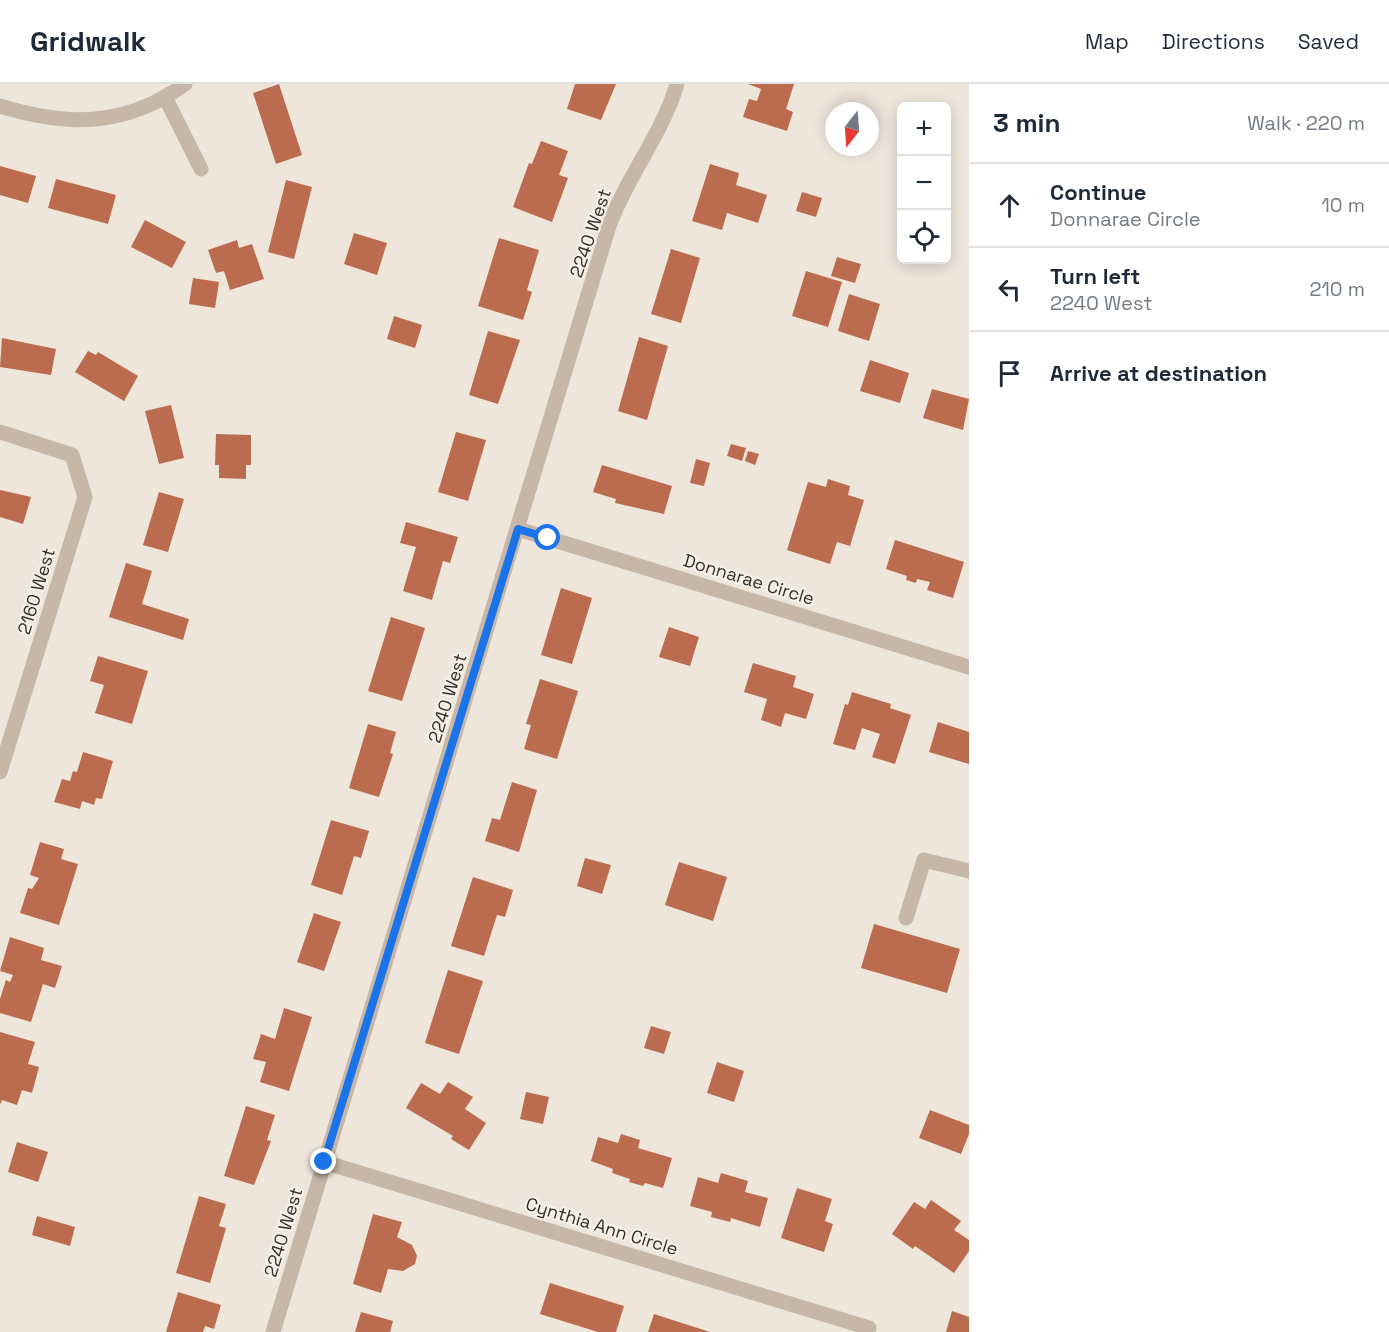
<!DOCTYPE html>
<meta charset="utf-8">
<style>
:root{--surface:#fff;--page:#f6f6f7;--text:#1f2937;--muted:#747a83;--line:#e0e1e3}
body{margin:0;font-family:"Space Grotesk",sans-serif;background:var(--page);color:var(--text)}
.controls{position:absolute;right:18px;top:18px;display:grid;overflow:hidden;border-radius:9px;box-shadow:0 3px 15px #0003}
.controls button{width:54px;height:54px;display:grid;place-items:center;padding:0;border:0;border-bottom:2px solid var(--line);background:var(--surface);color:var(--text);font:30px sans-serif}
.compass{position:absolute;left:825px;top:18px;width:54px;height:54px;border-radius:50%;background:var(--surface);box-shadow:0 3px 15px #0003;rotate:197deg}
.stop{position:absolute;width:18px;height:18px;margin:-14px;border:4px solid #1a73e8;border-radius:50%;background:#fff}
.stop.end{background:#1a73e8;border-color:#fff;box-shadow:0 2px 6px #0008}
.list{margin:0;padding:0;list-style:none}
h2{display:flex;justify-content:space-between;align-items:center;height:78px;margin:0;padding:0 24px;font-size:26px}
h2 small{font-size:20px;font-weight:400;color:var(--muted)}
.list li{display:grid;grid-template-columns:39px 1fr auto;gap:18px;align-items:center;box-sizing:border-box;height:84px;padding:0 24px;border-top:2px solid var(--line)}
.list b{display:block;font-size:22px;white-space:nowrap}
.list p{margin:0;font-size:20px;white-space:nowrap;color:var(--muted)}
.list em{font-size:20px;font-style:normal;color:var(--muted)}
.icon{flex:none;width:33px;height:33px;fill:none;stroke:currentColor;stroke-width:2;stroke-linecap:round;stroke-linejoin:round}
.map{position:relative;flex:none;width:969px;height:1248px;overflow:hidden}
header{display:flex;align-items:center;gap:36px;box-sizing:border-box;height:84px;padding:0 30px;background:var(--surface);border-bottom:2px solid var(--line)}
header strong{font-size:28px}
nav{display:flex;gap:33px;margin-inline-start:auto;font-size:21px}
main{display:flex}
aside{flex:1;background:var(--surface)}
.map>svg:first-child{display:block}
</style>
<header>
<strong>Gridwalk</strong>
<nav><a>Map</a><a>Directions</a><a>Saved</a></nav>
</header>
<main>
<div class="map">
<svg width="969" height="1248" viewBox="0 0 969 1248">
<rect width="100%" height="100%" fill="#efe6db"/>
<g fill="#bb6b4e">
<path d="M 279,0 L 302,71 L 276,80 L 253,9 Z"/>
<path d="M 575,0 L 616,0 L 601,36 L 567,25 Z"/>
<path d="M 748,0 L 794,0 L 786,25 L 793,28 L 787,47 L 743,33 L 749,15 L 757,17 L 761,5 Z"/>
<path d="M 541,57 L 568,67 L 559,91 L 568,94 L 552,138 L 513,123 L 529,79 L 532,80 Z"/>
<path d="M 710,80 L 739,89 L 736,101 L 767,111 L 758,139 L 727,129 L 722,146 L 692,137 Z"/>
<path d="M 0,82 L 36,92 L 28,119 L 0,111 Z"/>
<path d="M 56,95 L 116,111 L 108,140 L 48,124 Z"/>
<path d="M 286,96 L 312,103 L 294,175 L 268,168 Z"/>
<path d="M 802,108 L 822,114 L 816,133 L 796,127 Z"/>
<path d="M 145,136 L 186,158 L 172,184 L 131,163 Z"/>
<path d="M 354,149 L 387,159 L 377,191 L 344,180 Z"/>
<path d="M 499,154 L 539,166 L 527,206 L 532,208 L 523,236 L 478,222 Z"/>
<path d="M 237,156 L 239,164 L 252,160 L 264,195 L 230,206 L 224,187 L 216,189 L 208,166 Z"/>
<path d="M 671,165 L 700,174 L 681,239 L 651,230 Z"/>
<path d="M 837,173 L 861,180 L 855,199 L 831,192 Z"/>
<path d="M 806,187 L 842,198 L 828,243 L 792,232 Z"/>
<path d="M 193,194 L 219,198 L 215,224 L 189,220 Z"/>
<path d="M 849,210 L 880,220 L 869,257 L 838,247 Z"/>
<path d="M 394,232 L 422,241 L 415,264 L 387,255 Z"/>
<path d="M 488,247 L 520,256 L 498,320 L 469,311 Z"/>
<path d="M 639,253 L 668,262 L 647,336 L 618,327 Z"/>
<path d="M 2,254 L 56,265 L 51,291 L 0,283 Z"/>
<path d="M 88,267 L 96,271 L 98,268 L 138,292 L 124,317 L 75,288 Z"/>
<path d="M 870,276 L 909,289 L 900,319 L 860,307 Z"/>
<path d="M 932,305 L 969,315 L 963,346 L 923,334 Z"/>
<path d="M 171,321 L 184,374 L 159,380 L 145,327 Z"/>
<path d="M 456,348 L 486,356 L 468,417 L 438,408 Z"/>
<path d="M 216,350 L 251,351 L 251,381 L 246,381 L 246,395 L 219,394 L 219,381 L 215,381 Z"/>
<path d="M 731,360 L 746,364 L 742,377 L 727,372 Z"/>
<path d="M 748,367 L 759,370 L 755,381 L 745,377 Z"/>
<path d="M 696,375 L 710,379 L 704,402 L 690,399 Z"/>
<path d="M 602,381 L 672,402 L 664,430 L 615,419 L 616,415 L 593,408 Z"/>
<path d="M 828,395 L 850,402 L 848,411 L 864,416 L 850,462 L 837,458 L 830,480 L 787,466 L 808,398 L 826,403 Z"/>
<path d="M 0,406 L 31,413 L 23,440 L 0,433 Z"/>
<path d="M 159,408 L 184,415 L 168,468 L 143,461 Z"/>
<path d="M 406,438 L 458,453 L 450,479 L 443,477 L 432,516 L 403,507 L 416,463 L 400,459 Z"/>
<path d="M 895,456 L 964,478 L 953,514 L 927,506 L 930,498 L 917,495 L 916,499 L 906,496 L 907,492 L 886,485 Z"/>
<path d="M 126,479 L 152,487 L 142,520 L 189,535 L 183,556 L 109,533 Z"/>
<path d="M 561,504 L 592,514 L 572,580 L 541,571 Z"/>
<path d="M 391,533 L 425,544 L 402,617 L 368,607 Z"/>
<path d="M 669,543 L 699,553 L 690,582 L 659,573 Z"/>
<path d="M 98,572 L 148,587 L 132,640 L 95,629 L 104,601 L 90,597 Z"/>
<path d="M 753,579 L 796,592 L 793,603 L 814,610 L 806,635 L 785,629 L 781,643 L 761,636 L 767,615 L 744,608 Z"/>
<path d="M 540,595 L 578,607 L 557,675 L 524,665 L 531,641 L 526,640 Z"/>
<path d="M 852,608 L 891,620 L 890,624 L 911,631 L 895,680 L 872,673 L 880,650 L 862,644 L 855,666 L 833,660 L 845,620 L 848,621 Z"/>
<path d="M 938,638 L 969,648 L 969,680 L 929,668 Z"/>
<path d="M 368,640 L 396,648 L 390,669 L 393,670 L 379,713 L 349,704 Z"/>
<path d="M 83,668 L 113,677 L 102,715 L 96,714 L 94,721 L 82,717 L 80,725 L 54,718 L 62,695 L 70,697 L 73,687 L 77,688 Z"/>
<path d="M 512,698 L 537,706 L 519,768 L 485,757 L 492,734 L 500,736 Z"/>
<path d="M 331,736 L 369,747 L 361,774 L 354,772 L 342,811 L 311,801 Z"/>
<path d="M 40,758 L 64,765 L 61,775 L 78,780 L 59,841 L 20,829 L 28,804 L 32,805 L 39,794 L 30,791 Z"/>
<path d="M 585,774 L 611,781 L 602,810 L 577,802 Z"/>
<path d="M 679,778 L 727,793 L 713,837 L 665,821 Z"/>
<path d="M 473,793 L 513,806 L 505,833 L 497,831 L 484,872 L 451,862 Z"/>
<path d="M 314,829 L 341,838 L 324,887 L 297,878 Z"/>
<path d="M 874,840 L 960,865 L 947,909 L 861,884 Z"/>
<path d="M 10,853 L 44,864 L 41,876 L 62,882 L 55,904 L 43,900 L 31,938 L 0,929 L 0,915 L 6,896 L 10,898 L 13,891 L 0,887 Z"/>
<path d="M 448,886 L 483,897 L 459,970 L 425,959 Z"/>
<path d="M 284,924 L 312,933 L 289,1007 L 260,998 L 266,978 L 253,975 L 261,950 L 275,955 Z"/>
<path d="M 651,942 L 671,948 L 664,970 L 644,964 Z"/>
<path d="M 0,948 L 35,958 L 28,980 L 39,983 L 32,1009 L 22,1006 L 17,1021 L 2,1016 L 0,1021 Z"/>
<path d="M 717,978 L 744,987 L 734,1018 L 707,1009 Z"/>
<path d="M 448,998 L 473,1013 L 465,1025 L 486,1039 L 469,1066 L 451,1055 L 453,1052 L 406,1024 L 421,999 L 440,1010 Z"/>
<path d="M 526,1008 L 549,1013 L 543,1040 L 520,1035 Z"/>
<path d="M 246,1022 L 275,1031 L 267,1056 L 271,1057 L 254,1101 L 224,1092 Z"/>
<path d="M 930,1026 L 969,1041 L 969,1050 L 961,1070 L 919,1054 Z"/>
<path d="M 621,1050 L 640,1056 L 638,1064 L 672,1074 L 663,1104 L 645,1099 L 643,1102 L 629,1098 L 630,1095 L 612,1089 L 613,1085 L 591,1077 L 598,1053 L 618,1059 Z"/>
<path d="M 17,1058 L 48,1068 L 38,1098 L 8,1088 Z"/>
<path d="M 721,1089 L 748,1097 L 745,1108 L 768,1114 L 760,1143 L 731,1134 L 730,1138 L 711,1133 L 712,1128 L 690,1122 L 698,1093 L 718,1099 Z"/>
<path d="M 797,1104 L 832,1115 L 825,1137 L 833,1140 L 824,1168 L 781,1154 Z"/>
<path d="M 199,1112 L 226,1120 L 219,1142 L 226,1144 L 210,1199 L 176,1189 Z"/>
<path d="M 931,1116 L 961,1137 L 954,1146 L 969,1156 L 969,1167 L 954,1189 L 915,1162 L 913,1165 L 892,1150 L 914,1118 L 925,1125 Z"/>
<path d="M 373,1130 L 402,1138 L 397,1153 L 412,1161 L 417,1172 L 415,1180 L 403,1187 L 388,1185 L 381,1209 L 353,1200 Z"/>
<path d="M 37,1132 L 75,1143 L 70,1162 L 32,1151 Z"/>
<path d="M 550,1199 L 624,1222 L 616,1248 L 598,1248 L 540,1230 Z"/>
<path d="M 178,1208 L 221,1221 L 214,1245 L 205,1242 L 203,1248 L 166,1248 Z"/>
<path d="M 952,1227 L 969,1233 L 969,1248 L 946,1248 Z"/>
<path d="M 361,1228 L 393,1237 L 390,1248 L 355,1248 Z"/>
<path d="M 654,1230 L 710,1248 L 648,1248 Z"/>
</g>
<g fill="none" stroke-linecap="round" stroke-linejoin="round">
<g stroke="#c6b7a9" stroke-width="15">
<path d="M 165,13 L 201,85"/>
<path d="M 0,22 C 67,43 126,43 185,0"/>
<path d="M 0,348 L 72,371 L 85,413 L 0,688"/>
<path d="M 518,445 L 969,583"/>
<path d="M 906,834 L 924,776 L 969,787"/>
<path d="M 324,1078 L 869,1244"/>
<path d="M 273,1248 L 609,142 C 627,92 662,51 677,0"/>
</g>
</g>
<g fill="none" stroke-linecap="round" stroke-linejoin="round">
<path stroke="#1a73e8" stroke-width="8" d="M 324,1078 L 518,445 L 548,454"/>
</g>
<g text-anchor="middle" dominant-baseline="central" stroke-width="4.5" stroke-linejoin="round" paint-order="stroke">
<g font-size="18" fill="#342c28" stroke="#f7f0e7">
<text transform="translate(590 149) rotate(-71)">2240 West</text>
<text transform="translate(749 495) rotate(17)">Donnarae Circle</text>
<text transform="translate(36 507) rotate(-73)">2160 West</text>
<text transform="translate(447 614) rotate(-73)">2240 West</text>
<text transform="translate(602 1142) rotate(17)">Cynthia Ann Circle</text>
<text transform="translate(283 1148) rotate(-73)">2240 West</text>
</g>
</g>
</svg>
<div class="controls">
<button>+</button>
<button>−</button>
<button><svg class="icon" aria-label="locate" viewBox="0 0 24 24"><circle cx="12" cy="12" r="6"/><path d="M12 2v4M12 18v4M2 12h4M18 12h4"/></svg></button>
</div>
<svg class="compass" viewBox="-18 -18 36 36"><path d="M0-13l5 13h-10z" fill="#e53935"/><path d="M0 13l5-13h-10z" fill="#747a83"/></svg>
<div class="stop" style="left:548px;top:454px"></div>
<div class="stop end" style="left:324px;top:1078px"></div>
</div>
<aside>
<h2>3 min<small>Walk · 220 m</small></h2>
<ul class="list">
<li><svg class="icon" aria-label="ahead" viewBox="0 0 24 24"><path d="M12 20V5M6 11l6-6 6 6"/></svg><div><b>Continue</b><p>Donnarae Circle</p></div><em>10 m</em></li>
<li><svg class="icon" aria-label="left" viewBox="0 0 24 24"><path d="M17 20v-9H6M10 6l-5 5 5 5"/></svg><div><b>Turn left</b><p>2240 West</p></div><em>210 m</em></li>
<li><svg class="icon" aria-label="arrive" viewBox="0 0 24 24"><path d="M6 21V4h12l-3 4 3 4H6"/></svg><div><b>Arrive at destination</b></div></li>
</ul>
</aside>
</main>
